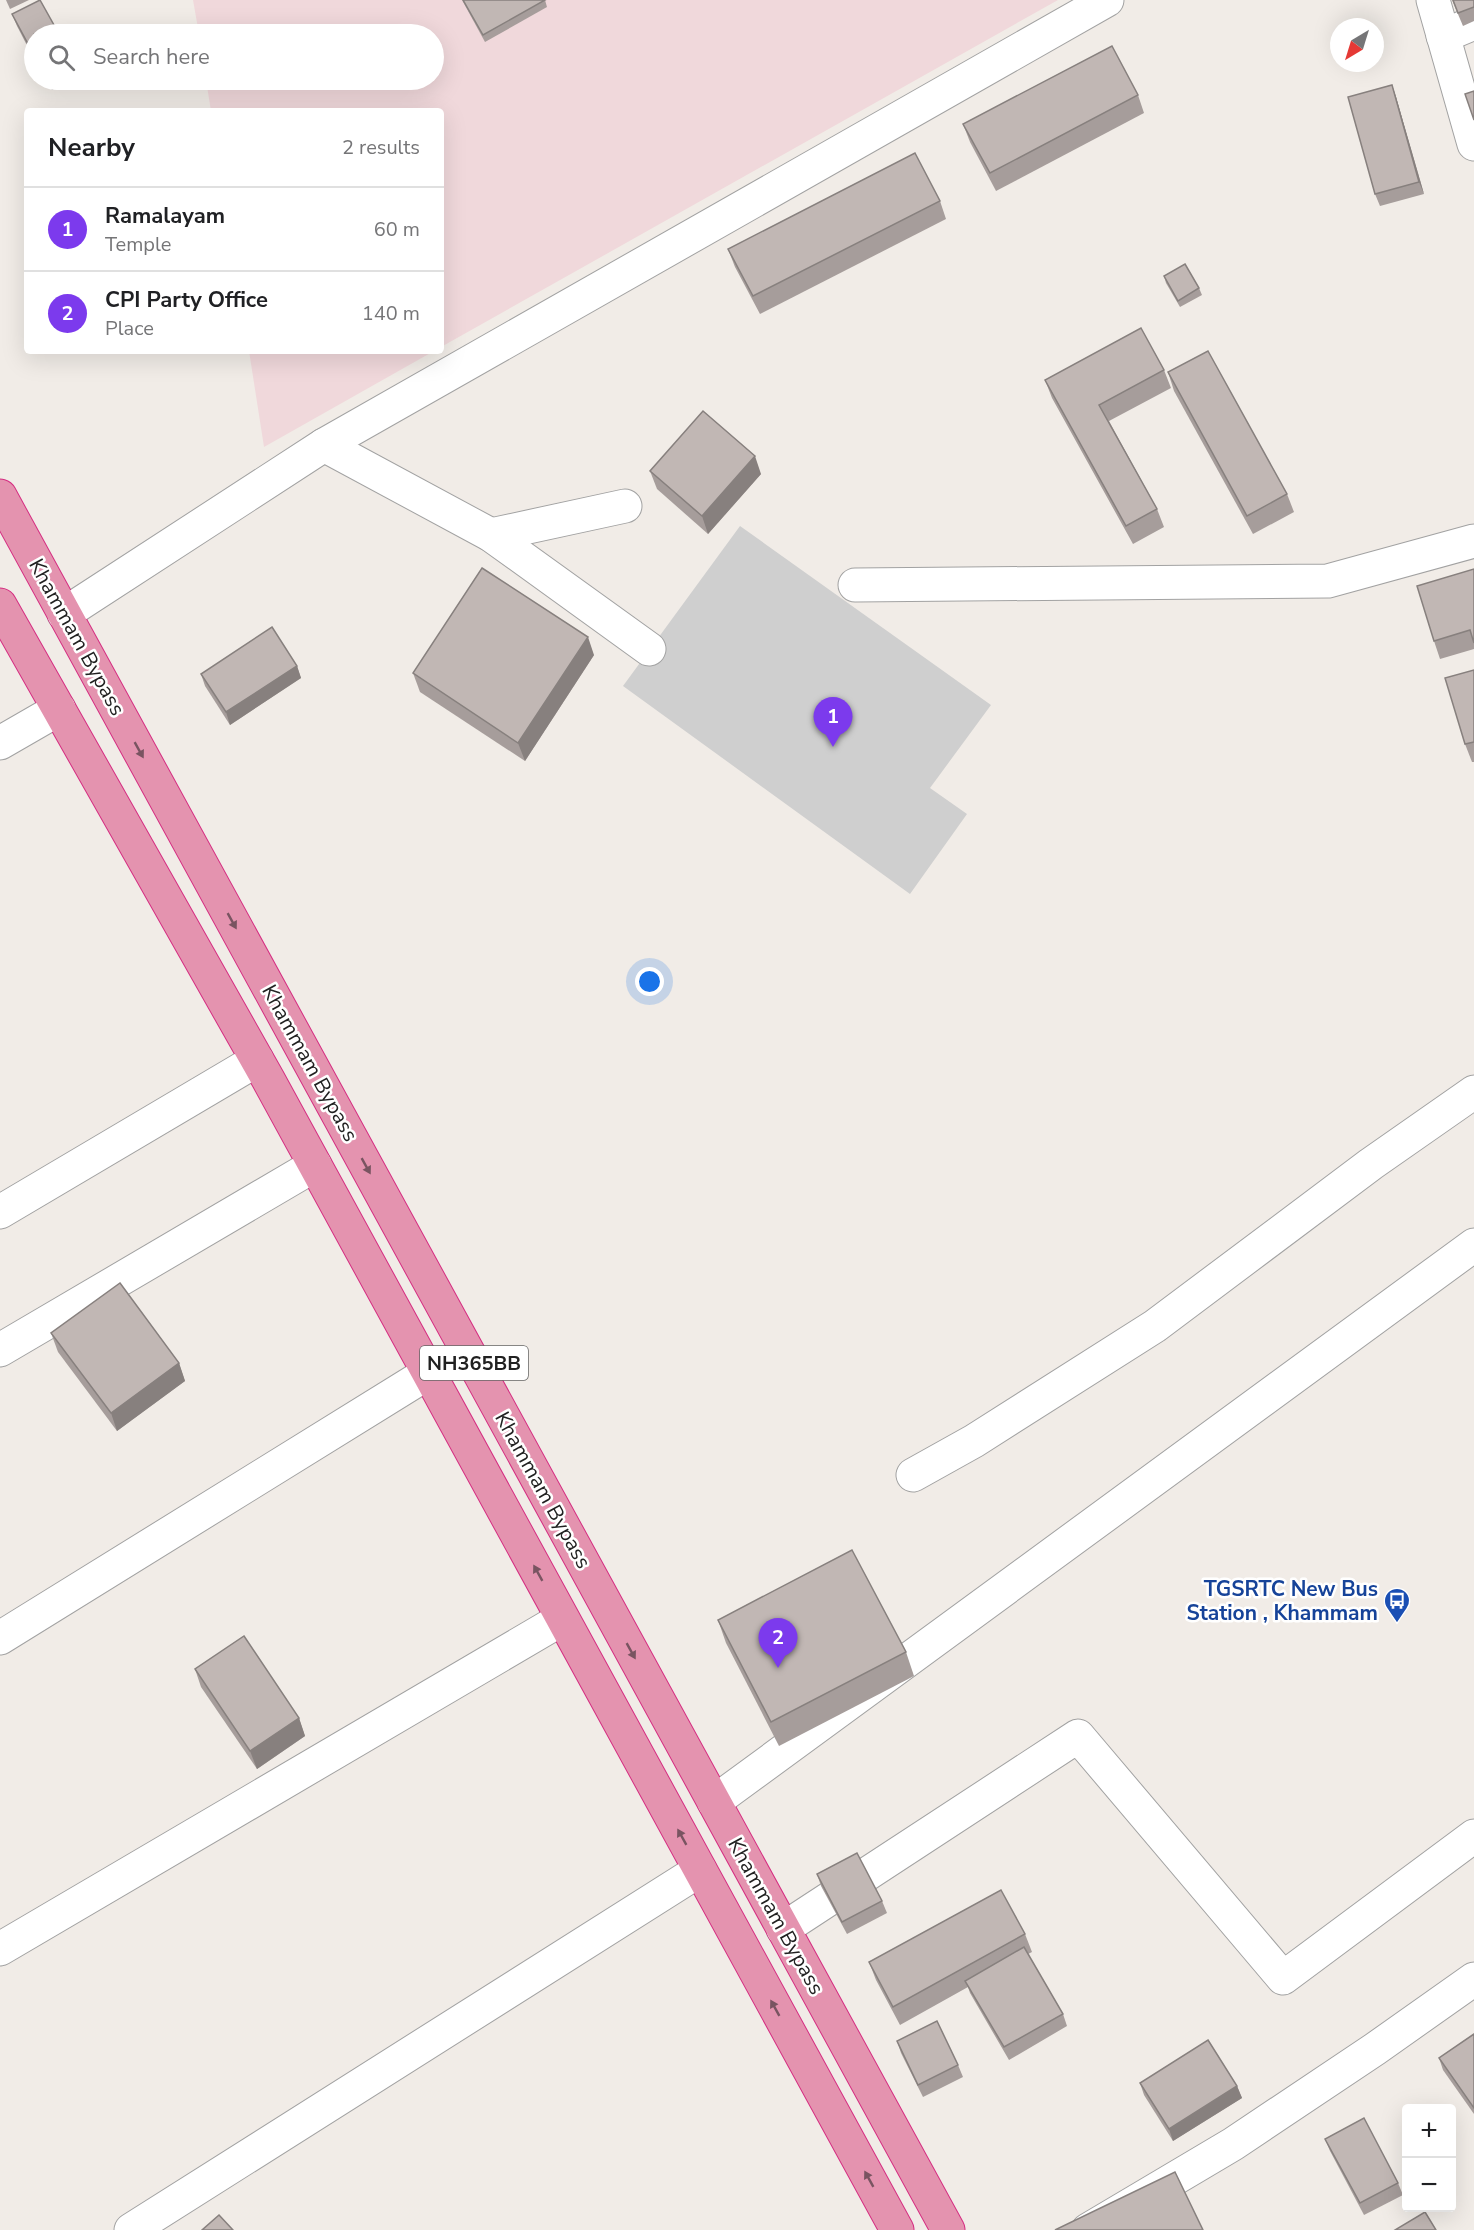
<!DOCTYPE html>
<meta charset="utf-8">
<style>
:root{--surface:#fff;--page:#f6f6f6;--text:#202124;--muted:#757577;--line:#e0e0e0;--accent:#7c3aed}
body{margin:0;font-family:"Nunito Sans",sans-serif;background:var(--page);color:var(--text)}
.controls{position:absolute;right:18px;bottom:18px;display:grid;overflow:hidden;border-radius:6px;box-shadow:0 6px 24px #0002}
.controls button{width:54px;height:54px;display:grid;place-items:center;padding:0;border:0;border-bottom:2px solid var(--line);background:var(--surface);color:var(--text);font:30px sans-serif}
.compass{position:absolute;left:1330px;top:18px;width:54px;height:54px;border-radius:50%;background:var(--surface);box-shadow:0 6px 24px #0002;rotate:218deg}
.you{position:absolute;left:650px;top:982px;width:21px;height:21px;margin:-15px;border:4px solid #fff;border-radius:50%;background:#1a73e8;box-shadow:0 0 0 9px #1a73e833}
.badge{display:grid;place-items:center;width:39px;height:39px;border-radius:50%;background:var(--accent);color:#fff;font-size:20px;font-weight:700}
.pin{position:absolute;translate:-50% -50px;filter:drop-shadow(0 2px 3px #0008)}
.pin::after{content:'';position:absolute;top:32px;width:21px;height:18px;background:inherit;clip-path:polygon(0 0,100% 0,50% 100%)}
.list{margin:0;padding:0;list-style:none}
h2{display:flex;justify-content:space-between;align-items:center;height:78px;margin:0;padding:0 24px;font-size:26px}
h2 small{font-size:20px;font-weight:400;color:var(--muted)}
.list li{display:grid;grid-template-columns:39px 1fr auto;gap:18px;align-items:center;box-sizing:border-box;height:84px;padding:0 24px;border-top:2px solid var(--line)}
.list b{display:block;font-size:22px;white-space:nowrap}
.list p{margin:0;font-size:20px;white-space:nowrap;color:var(--muted)}
.list em{font-size:20px;font-style:normal;color:var(--muted)}
.icon{flex:none;width:33px;height:33px;fill:none;stroke:currentColor;stroke-width:2;stroke-linecap:round;stroke-linejoin:round}
.map{position:relative;flex:none;width:1474px;height:2230px;overflow:hidden}
.search{position:absolute;background:var(--surface);box-shadow:0 6px 24px #0002;left:24px;top:24px;width:420px;height:66px;display:flex;align-items:center;gap:15px;box-sizing:border-box;padding:0 21px;border-radius:33px;color:var(--muted);font-size:22px}
.panel{position:absolute;background:var(--surface);box-shadow:0 6px 24px #0002;left:24px;top:108px;width:420px;height:246px;border-radius:6px}
.map>svg:first-child{display:block}
</style>
<div class="map">
<svg width="1474" height="2230" viewBox="0 0 1474 2230">
<rect width="100%" height="100%" fill="#f1ece7"/>
<g fill="#f0d8db">
<path d="M 193,0 L 1058,0 L 441,347 L 441,111 L 211,111 L 206,80 L 434,80 L 434,34 L 199,34 Z"/>
<path d="M 249,351 L 434,351 L 264,447 Z"/>
</g>
<path fill="#cfcfcf" d="M 740,526 L 991,705 L 930,788 L 967,814 L 910,894 L 623,686 Z"/>
<g fill="none" stroke-linecap="round" stroke-linejoin="round">
<defs>
<g id="minor">
<path d="M 1433,0 L 1474,144"/>
<path d="M 1443,36 L 1474,23"/>
<path d="M 324,445 L 491,535 L 649,649"/>
<path d="M 491,535 L 625,506"/>
<path d="M 855,585 L 1328,581 L 1474,541"/>
<path d="M 64,614 L 324,445 L 1107,0"/>
<path d="M 0,743 L 59,709"/>
<path d="M 0,1212 L 257,1060"/>
<path d="M 0,1350 L 315,1165"/>
<path d="M 913,1475 L 974,1441 L 1155,1326 L 1371,1164 L 1474,1092"/>
<path d="M 0,1638 L 428,1373"/>
<path d="M 714,1802 L 1474,1245"/>
<path d="M 783,1929 L 1078,1736 L 1283,1978 L 1474,1836"/>
<path d="M 0,1949 L 562,1619"/>
<path d="M 131,2230 L 700,1870"/>
<path d="M 1088,2230 L 1233,2144 L 1375,2049 L 1474,1979"/>
</g>
<g id="highway">
<path d="M 0,496 L 948,2230"/>
<path d="M 0,605 L 268,1079 L 897,2230"/>
</g>
</defs>
<use href="#minor" stroke="#a2a2a2" stroke-width="35"/>
<use href="#highway" stroke="#d52e82" stroke-width="35"/>
<use href="#minor" stroke="#fff" stroke-width="33"/>
<use href="#highway" stroke="#e493af" stroke-width="33"/>
</g>
<g fill="#a69d9b">
<path d="M 6,0 L 29,0 L 10,9 Z"/>
<path d="M 462,0 L 545,0 L 547,7 L 485,42 Z"/>
<path d="M 1452,0 L 1474,0 L 1474,21 L 1463,26 Z"/>
<path d="M 12,14 L 34,34 L 34,59 L 17,26 Z"/>
<path d="M 46,80 L 72,80 L 52,90 Z"/>
<path d="M 1392,85 L 1396,97 L 1424,194 L 1380,206 L 1375,194 Z"/>
<path d="M 1138,95 L 1144,113 L 996,191 L 970,142 L 963,124 Z"/>
<path d="M 940,201 L 946,219 L 760,314 L 735,267 L 728,249 Z"/>
<path d="M 1164,276 L 1199,288 L 1202,295 L 1180,307 L 1166,283 Z"/>
<path d="M 1164,370 L 1171,388 L 1109,421 L 1157,509 L 1164,527 L 1133,544 L 1052,398 L 1045,380 Z"/>
<path d="M 1168,372 L 1287,494 L 1294,512 L 1253,534 L 1174,391 Z"/>
<path d="M 650,471 L 761,474 L 708,534 L 657,489 Z"/>
<path d="M 1474,569 L 1474,649 L 1440,659 L 1434,641 Z"/>
<path d="M 594,655 L 525,761 L 420,692 L 413,673 Z"/>
<path d="M 297,666 L 301,678 L 230,725 L 205,686 L 201,674 Z"/>
<path d="M 1474,670 L 1474,762 L 1472,762 L 1465,744 Z"/>
<path d="M 51,1333 L 179,1363 L 185,1381 L 117,1431 L 58,1352 Z"/>
<path d="M 718,1620 L 906,1652 L 914,1676 L 779,1746 L 726,1643 Z"/>
<path d="M 195,1669 L 299,1718 L 305,1736 L 257,1769 L 201,1687 Z"/>
<path d="M 817,1874 L 882,1901 L 887,1913 L 847,1934 L 821,1886 Z"/>
<path d="M 1025,1934 L 1032,1952 L 1028,1954 L 1063,2014 L 1067,2026 L 1009,2060 L 970,1993 L 968,1987 L 900,2025 L 876,1980 L 869,1962 Z"/>
<path d="M 1474,2034 L 1474,2114 L 1443,2070 L 1439,2058 Z"/>
<path d="M 897,2041 L 958,2065 L 963,2077 L 923,2097 L 901,2053 Z"/>
<path d="M 1140,2083 L 1237,2086 L 1242,2098 L 1173,2141 L 1144,2095 Z"/>
<path d="M 1325,2139 L 1398,2183 L 1403,2195 L 1364,2215 L 1330,2151 Z"/>
</g>
<g fill="#87807e">
<path d="M 1392,85 L 1396,97 L 1424,194 L 1419,182 Z"/>
<path d="M 755,456 L 761,474 L 708,534 L 702,516 Z"/>
<path d="M 588,637 L 594,655 L 525,761 L 518,743 Z"/>
<path d="M 297,666 L 301,678 L 230,725 L 226,712 Z"/>
<path d="M 179,1363 L 185,1381 L 117,1431 L 111,1413 Z"/>
<path d="M 299,1718 L 305,1736 L 257,1769 L 250,1751 Z"/>
<path d="M 1237,2086 L 1242,2098 L 1173,2141 L 1169,2129 Z"/>
</g>
<g fill="#c1b7b4" stroke="#87807e" stroke-width="1.5">
<path d="M 40,0 L 59,34 L 34,34 L 34,55 L 12,14 Z"/>
<path d="M 463,0 L 545,0 L 483,35 Z"/>
<path d="M 1453,0 L 1474,0 L 1474,7 L 1458,13 Z"/>
<path d="M 1112,46 L 1138,95 L 990,173 L 963,124 Z"/>
<path d="M 1392,85 L 1419,182 L 1375,194 L 1348,97 Z"/>
<path d="M 1474,91 L 1474,120 L 1465,94 Z"/>
<path d="M 915,153 L 940,201 L 753,296 L 728,249 Z"/>
<path d="M 1185,264 L 1199,288 L 1178,301 L 1164,276 Z"/>
<path d="M 1141,328 L 1164,370 L 1099,405 L 1157,509 L 1126,526 L 1045,380 Z"/>
<path d="M 1208,351 L 1287,494 L 1247,516 L 1168,372 Z"/>
<path d="M 703,411 L 755,456 L 702,516 L 650,471 Z"/>
<path d="M 482,568 L 588,637 L 518,743 L 413,673 Z"/>
<path d="M 1474,569 L 1474,643 L 1470,630 L 1434,641 L 1417,586 Z"/>
<path d="M 272,627 L 297,666 L 226,712 L 201,674 Z"/>
<path d="M 1474,670 L 1474,742 L 1465,744 L 1445,678 Z"/>
<path d="M 120,1283 L 179,1363 L 111,1413 L 51,1333 Z"/>
<path d="M 852,1550 L 906,1652 L 771,1722 L 718,1620 Z"/>
<path d="M 244,1636 L 299,1718 L 250,1751 L 195,1669 Z"/>
<path d="M 857,1853 L 882,1901 L 842,1922 L 817,1874 Z"/>
<path d="M 1001,1890 L 1025,1934 L 893,2007 L 869,1962 Z"/>
<path d="M 1024,1947 L 1063,2014 L 1004,2047 L 965,1981 Z"/>
<path d="M 937,2021 L 958,2065 L 918,2085 L 897,2041 Z"/>
<path d="M 1474,2034 L 1474,2108 L 1439,2058 Z"/>
<path d="M 1208,2040 L 1237,2086 L 1169,2129 L 1140,2083 Z"/>
<path d="M 1364,2118 L 1398,2183 L 1360,2203 L 1325,2139 Z"/>
<path d="M 1175,2172 L 1203,2230 L 1055,2230 Z"/>
<path d="M 1425,2212 L 1436,2230 L 1395,2230 Z"/>
<path d="M 219,2215 L 233,2230 L 202,2230 Z"/>
</g>
<defs><path id="oneway-solid" d="M-6-.8H1V-3.2L6.5 0L1 3.2V.8H-6Z" transform="scale(1.5)"/></defs>
<g fill="#795461">
<use href="#oneway-solid" transform="translate(139 750) rotate(61)"/>
<use href="#oneway-solid" transform="translate(232 921) rotate(61)"/>
<use href="#oneway-solid" transform="translate(366 1166) rotate(61)"/>
<use href="#oneway-solid" transform="translate(538 1573) rotate(-119)"/>
<use href="#oneway-solid" transform="translate(631 1651) rotate(61)"/>
<use href="#oneway-solid" transform="translate(682 1837) rotate(-119)"/>
<use href="#oneway-solid" transform="translate(775 2008) rotate(-119)"/>
<use href="#oneway-solid" transform="translate(869 2179) rotate(-119)"/>
</g>
<defs>
<symbol id="bus-pin" viewBox="-11 -11 22 30"><path d="M0 17L-7.5 6A9.5 9.5 0 1 1 7.5 6Z" fill="#1a4fb4" stroke="#fff"/><path d="M-5-6H5V4H4V6H2V4H-2V6H-4V4H-5ZM-3.5-4V0h7V-4ZM-3.5 1.2v1.5H-2V1.2ZM2 1.2v1.5H3.5V1.2Z" fill="#fff"/></symbol>
</defs>
<g fill-rule="evenodd">
<use href="#bus-pin" x="1382" y="1586" width="30" height="40"/>
</g>
<g text-anchor="middle" dominant-baseline="central" stroke-width="5" stroke-linejoin="round" paint-order="stroke">
<rect fill="#fff" stroke="#646464" stroke-width="1.5" x="420" y="1346" width="108" height="34" rx="4.5"/>
<g font-size="20" font-weight="bold" fill="#212121">
<text x="474" y="1363">NH365BB</text>
</g>
<g font-size="21" fill="#212121" stroke="#fff">
<text transform="translate(77 637) rotate(61)">Khammam Bypass</text>
<text transform="translate(310 1063) rotate(61)">Khammam Bypass</text>
<text transform="translate(543 1490) rotate(61)">Khammam Bypass</text>
<text transform="translate(776 1916) rotate(61)">Khammam Bypass</text>
</g>
<g font-size="21" font-weight="bold" fill="#164399" stroke="#fff" text-anchor="end">
<text x="1378" y="1589">TGSRTC New Bus<tspan x="1378" dy="24">Station , Khammam</tspan></text>
</g>
</g>
</svg>
<div class="controls">
<button>+</button>
<button>−</button>
</div>
<svg class="compass" viewBox="-18 -18 36 36"><path d="M0-13l5 13h-10z" fill="#e53935"/><path d="M0 13l5-13h-10z" fill="#757577"/></svg>
<div class="you"></div>
<div class="pin badge" style="left:833px;top:747px">1</div>
<div class="pin badge" style="left:778px;top:1668px">2</div>
<div class="search"><svg class="icon" aria-label="search" viewBox="0 0 24 24"><circle cx="10" cy="10" r="6"/><path d="M15 15l6 6"/></svg>Search here</div>
<section class="panel">
<h2>Nearby<small>2 results</small></h2>
<ul class="list">
<li><span class="badge">1</span><div><b>Ramalayam</b><p>Temple</p></div><em>60 m</em></li>
<li><span class="badge">2</span><div><b>CPI Party Office</b><p>Place</p></div><em>140 m</em></li>
</ul>
</section>
</div>
